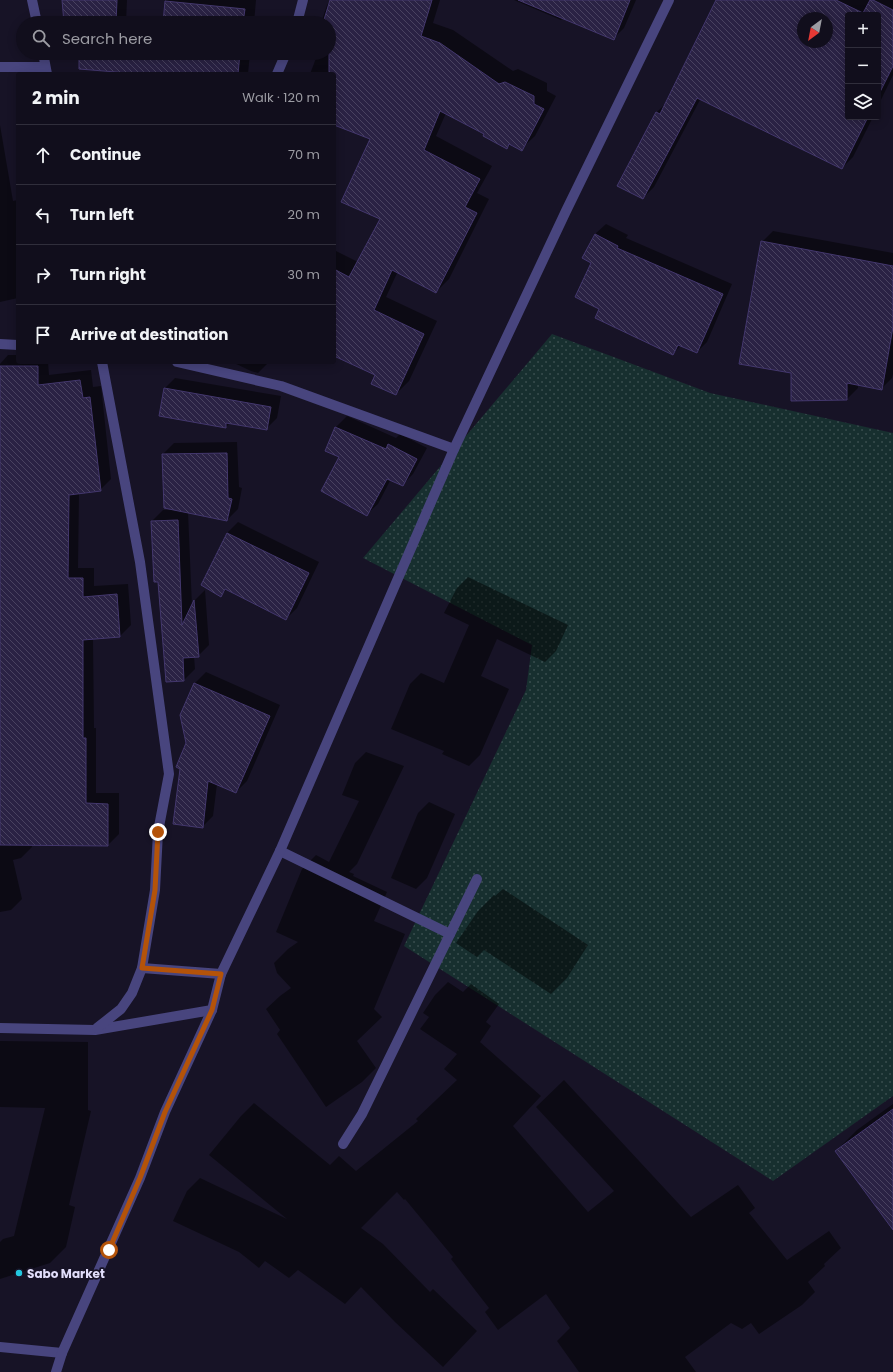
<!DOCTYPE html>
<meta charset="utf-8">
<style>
:root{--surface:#110e1c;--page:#1e1c29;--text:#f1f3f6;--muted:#9c9ca3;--line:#302e3b}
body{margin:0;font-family:Poppins,sans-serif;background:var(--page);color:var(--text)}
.controls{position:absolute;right:12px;top:12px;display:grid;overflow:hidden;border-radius:4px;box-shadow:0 2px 10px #0003}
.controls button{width:36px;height:36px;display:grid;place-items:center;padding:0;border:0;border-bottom:1px solid var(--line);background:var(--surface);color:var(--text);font:20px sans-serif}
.compass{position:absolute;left:797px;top:12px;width:36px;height:36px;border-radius:50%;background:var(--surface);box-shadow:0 2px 10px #0003;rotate:212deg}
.stop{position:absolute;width:12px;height:12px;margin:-9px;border:3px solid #b45309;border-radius:50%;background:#fff}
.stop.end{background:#b45309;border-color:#fff;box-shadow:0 1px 4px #0008}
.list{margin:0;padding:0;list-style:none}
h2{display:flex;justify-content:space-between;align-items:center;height:52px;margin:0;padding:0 16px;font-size:17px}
h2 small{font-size:13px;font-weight:400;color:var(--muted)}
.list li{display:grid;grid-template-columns:26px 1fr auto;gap:12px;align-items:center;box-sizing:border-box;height:60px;padding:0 16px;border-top:1px solid var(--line)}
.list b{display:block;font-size:15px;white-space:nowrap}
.list em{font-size:13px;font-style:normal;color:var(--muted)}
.icon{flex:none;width:22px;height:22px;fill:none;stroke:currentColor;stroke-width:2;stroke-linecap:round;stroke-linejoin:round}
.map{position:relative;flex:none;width:893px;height:1372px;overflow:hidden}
.search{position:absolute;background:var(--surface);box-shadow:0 2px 10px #0003;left:16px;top:16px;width:320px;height:44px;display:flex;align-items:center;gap:10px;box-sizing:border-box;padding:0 14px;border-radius:22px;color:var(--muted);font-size:15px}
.panel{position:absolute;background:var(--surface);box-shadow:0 2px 10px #0003;left:16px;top:72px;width:320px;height:292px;border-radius:4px}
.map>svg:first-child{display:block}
</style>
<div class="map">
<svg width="893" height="1372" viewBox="0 0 893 1372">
<defs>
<pattern id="grass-dots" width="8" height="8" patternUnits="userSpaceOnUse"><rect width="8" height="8" fill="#172f2f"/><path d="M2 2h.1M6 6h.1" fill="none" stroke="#384d4e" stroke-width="1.8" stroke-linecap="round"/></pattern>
<pattern id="building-back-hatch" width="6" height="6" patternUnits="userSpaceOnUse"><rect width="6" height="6" fill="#2a2244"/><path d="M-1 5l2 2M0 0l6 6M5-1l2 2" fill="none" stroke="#494260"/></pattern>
</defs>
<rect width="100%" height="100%" fill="#171326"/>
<path fill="url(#grass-dots)" d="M 552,334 L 710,393 L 893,433 L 893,1096 L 773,1181 L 404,946 L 526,690 L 532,645 L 363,558 Z"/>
<g fill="#0007" fill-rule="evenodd">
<path d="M 63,0 L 127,0 L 126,23 L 65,23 Z"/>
<path d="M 166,0 L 256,0 L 254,23 L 164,23 Z"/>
<path d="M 331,0 L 440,0 L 433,23 L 453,30 L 513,71 L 518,69 L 547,83 L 547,91 L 556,96 L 535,136 L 521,149 L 511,144 L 507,148 L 485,133 L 446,113 L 436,136 L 492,166 L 477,193 L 489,199 L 449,279 L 436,292 L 398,271 L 386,297 L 437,321 L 409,381 L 396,394 L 377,374 L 334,355 L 334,250 L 358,262 L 381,219 L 371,139 L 334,124 L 334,74 L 310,74 L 318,53 L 329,53 L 329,23 L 321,23 L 327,5 Z"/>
<path d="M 514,0 L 636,0 L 624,28 L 613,39 L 563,18 L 561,20 Z"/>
<path d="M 717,0 L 893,0 L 893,75 L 878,106 L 878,15 L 848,15 L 848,117 L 873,117 L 853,157 L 842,168 L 701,98 L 654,187 L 643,198 L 619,185 L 657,112 L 667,102 ZM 803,18 L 827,18 L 827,42 L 803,42 Z"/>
<path d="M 115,53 L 250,53 L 248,74 L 130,74 L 130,72 Z"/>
<path d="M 0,125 L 13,201 L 18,200 L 18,298 L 0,302 Z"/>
<path d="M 606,224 L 628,235 L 626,238 L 732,284 L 707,342 L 697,352 L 681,345 L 673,354 L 600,308 L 592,262 L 584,258 L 595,234 Z"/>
<path d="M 773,231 L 893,253 L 893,374 L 892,378 L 881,389 L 858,384 L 858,388 L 847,399 L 792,372 L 762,242 Z"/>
<path d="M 8,355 L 18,355 L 18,362 L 48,362 L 49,375 L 91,370 L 93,387 L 101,386 L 111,479 L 100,490 L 79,493 L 78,568 L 94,568 L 94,586 L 128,584 L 131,625 L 120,636 L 93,638 L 94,728 L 96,728 L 96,793 L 119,793 L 119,834 L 108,845 L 32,844 L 32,847 L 21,858 L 13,860 L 22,899 L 11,910 L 0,912 L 0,364 Z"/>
<path d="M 232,362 L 269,362 L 258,373 L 251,371 Z"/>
<path d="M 175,378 L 281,396 L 277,418 L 266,429 L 230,423 L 226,427 L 164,389 Z"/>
<path d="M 347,416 L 396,438 L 400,434 L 427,448 L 413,474 L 402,485 L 391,479 L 378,504 L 367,514 L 340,456 L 326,450 L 336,427 Z"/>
<path d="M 237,442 L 239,487 L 242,488 L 238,509 L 227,520 L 188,512 L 192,606 L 195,600 L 205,590 L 209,645 L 198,656 L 194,656 L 195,669 L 184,680 L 152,521 L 163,510 L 175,510 L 163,454 L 174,443 Z"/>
<path d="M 238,522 L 319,562 L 297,608 L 286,619 L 227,589 L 221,595 L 227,533 Z"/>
<path d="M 468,577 L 568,625 L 556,651 L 545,662 L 497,639 L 481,676 L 509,689 L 480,755 L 469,766 L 442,754 L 444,751 L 391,729 L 410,684 L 421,673 L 444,683 L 469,625 L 444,613 L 457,588 Z"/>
<path d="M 206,672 L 280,705 L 247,781 L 236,792 L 217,784 L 213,816 L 202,827 L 181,715 L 195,683 Z"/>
<path d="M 366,752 L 404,766 L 357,864 L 349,872 L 354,874 L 353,876 L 387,892 L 374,921 L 405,934 L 374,1009 L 382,1017 L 357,1041 L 376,1068 L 362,1082 L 326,1107 L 277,1034 L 280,1030 L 266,1009 L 280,996 L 291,988 L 277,973 L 274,963 L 288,949 L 298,942 L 276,932 L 302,869 L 316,855 L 329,862 L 359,801 L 342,795 L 355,763 Z"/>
<path d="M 429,802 L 455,814 L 427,878 L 416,889 L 391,878 L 418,813 Z"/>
<path d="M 503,889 L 588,945 L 567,978 L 551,994 L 484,950 L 477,957 L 456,943 L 478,911 L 494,895 L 495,896 Z"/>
<path d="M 448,982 L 463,992 L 471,984 L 499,1004 L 486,1022 L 491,1026 L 480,1042 L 541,1096 L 513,1126 L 588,1212 L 614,1191 L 536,1107 L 564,1080 L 691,1217 L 738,1185 L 755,1208 L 749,1213 L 787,1260 L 829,1231 L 841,1248 L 824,1264 L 825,1266 L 808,1282 L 815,1292 L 802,1305 L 759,1334 L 751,1323 L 742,1329 L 731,1323 L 685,1357 L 696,1372 L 579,1372 L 557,1341 L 570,1328 L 546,1294 L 498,1330 L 485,1312 L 489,1308 L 451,1259 L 453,1257 L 405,1199 L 404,1200 L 397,1192 L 361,1228 L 383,1244 L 430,1292 L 433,1289 L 477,1331 L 443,1367 L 395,1322 L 361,1287 L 345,1304 L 298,1270 L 289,1278 L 265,1261 L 259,1268 L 239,1252 L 173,1221 L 187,1191 L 200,1178 L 287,1219 L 209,1155 L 241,1116 L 254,1103 L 330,1165 L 339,1156 L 356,1171 L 418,1121 L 416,1119 L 457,1080 L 444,1069 L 457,1054 L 420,1029 L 429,1017 L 423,1013 L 435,995 Z"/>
<path d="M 0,1041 L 88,1042 L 88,1110 L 91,1111 L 69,1205 L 75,1207 L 66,1247 L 50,1263 L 0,1279 L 0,1242 L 3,1239 L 14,1236 L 45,1108 L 0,1107 Z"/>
<path d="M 893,1104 L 893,1229 L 836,1151 L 857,1130 Z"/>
</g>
<g fill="url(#building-back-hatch)" stroke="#43376d" fill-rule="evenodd">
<path d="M 62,0 L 117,0 L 116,23 L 64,23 Z"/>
<path d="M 330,0 L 432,0 L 421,36 L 440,43 L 499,84 L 505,82 L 534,96 L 534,104 L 544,109 L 522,151 L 509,144 L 507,149 L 483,136 L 484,134 L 440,111 L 424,150 L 480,179 L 465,207 L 477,213 L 436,293 L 392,270 L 374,310 L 424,334 L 396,395 L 371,384 L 375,375 L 334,356 L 334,269 L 349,277 L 380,219 L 341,202 L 370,139 L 334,125 L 334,74 L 329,74 L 329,23 L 323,23 Z"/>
<path d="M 518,0 L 630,0 L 614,40 Z"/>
<path d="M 716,0 L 836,0 L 863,13 L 870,0 L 873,0 L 893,10 L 893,66 L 878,96 L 878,15 L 848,15 L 848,117 L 868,117 L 842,169 L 697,98 L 643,199 L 617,186 L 656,112 L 660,114 ZM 803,18 L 827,18 L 827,42 L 803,42 Z"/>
<path d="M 165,1 L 245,9 L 243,23 L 163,23 Z"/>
<path d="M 79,53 L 240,53 L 238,74 L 140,74 L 79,69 Z"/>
<path d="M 595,234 L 618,246 L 617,248 L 723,294 L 697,353 L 678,345 L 673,355 L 595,318 L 599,309 L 575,297 L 591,263 L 582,258 Z"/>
<path d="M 761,241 L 893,266 L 893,327 L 882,390 L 847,383 L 847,400 L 791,401 L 791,373 L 739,364 Z"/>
<path d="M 0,366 L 38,366 L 38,385 L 80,380 L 83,398 L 90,397 L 101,491 L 69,495 L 68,578 L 83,578 L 83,597 L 117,594 L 120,637 L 83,640 L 83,738 L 86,738 L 86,803 L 108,804 L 108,846 L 0,845 Z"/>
<path d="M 164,388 L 271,407 L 267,430 L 226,423 L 226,428 L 159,416 Z"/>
<path d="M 335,427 L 386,449 L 388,444 L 417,459 L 403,486 L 387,479 L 367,516 L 321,491 L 339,457 L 325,451 Z"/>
<path d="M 227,453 L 228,498 L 232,499 L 227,521 L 164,508 L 162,454 Z"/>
<path d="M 178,520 L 182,625 L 194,600 L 199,657 L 183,658 L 184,681 L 166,682 L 158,582 L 154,582 L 151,521 Z"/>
<path d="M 227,533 L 309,573 L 286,620 L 225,589 L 221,597 L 201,585 Z"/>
<path d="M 194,683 L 270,716 L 236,793 L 208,781 L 203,828 L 173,824 L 180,769 L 176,767 L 186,743 L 180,715 Z"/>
<path d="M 893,1109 L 893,1230 L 835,1151 Z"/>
</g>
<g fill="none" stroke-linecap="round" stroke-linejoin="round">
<g stroke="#48457e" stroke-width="10">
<path d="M 32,0 L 37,23"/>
<path d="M 297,23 L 303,0"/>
<path d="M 43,53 L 47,74"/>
<path d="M 0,67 L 45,67"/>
<path d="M 277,74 L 286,53"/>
<path d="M 0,344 L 18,345"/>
<path d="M 102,362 L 140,562 L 169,774 L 158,832 L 155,890 L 142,968 L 221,974"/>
<path d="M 177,362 L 281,386 L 454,449"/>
<path d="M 280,851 L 450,934"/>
<path d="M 0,1028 L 95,1030 L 212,1010"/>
<path d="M 97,1028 L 121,1009 L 132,993 L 142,968"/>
<path d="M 343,1144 L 362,1114 L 477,879"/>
<path d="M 0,1347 L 62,1353"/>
<path d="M 56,1372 L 62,1353 L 140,1178 L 165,1112 L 212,1010 L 221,974 L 280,851 L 454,449 L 566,211 L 669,0"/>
</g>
</g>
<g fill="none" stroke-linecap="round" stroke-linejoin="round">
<path stroke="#b45309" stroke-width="5" d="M 109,1250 L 140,1178 L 165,1112 L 212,1010 L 221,974 L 142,968 L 155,890 L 158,832"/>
</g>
<circle fill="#23c8e0" stroke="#171326" stroke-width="1.5" cx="19" cy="1273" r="4"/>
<g text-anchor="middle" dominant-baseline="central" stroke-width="3.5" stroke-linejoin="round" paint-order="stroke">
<g font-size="12" font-weight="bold" fill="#e1ddfa" stroke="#171326" text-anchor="start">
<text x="27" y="1273">Sabo Market</text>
</g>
</g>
</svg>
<div class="controls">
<button>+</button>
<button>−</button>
<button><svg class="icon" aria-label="layers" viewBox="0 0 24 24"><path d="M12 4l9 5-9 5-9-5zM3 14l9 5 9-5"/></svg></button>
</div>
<svg class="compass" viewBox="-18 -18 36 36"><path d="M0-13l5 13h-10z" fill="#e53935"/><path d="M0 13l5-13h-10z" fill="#9c9ca3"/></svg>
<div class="stop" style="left:109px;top:1250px"></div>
<div class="stop end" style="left:158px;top:832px"></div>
<div class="search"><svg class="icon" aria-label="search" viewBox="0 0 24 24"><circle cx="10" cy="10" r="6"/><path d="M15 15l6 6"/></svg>Search here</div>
<section class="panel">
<h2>2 min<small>Walk · 120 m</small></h2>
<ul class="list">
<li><svg class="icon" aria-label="ahead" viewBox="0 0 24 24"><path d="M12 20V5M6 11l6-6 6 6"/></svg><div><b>Continue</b></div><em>70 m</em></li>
<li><svg class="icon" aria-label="left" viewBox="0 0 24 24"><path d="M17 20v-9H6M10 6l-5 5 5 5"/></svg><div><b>Turn left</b></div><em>20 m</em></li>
<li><svg class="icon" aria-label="right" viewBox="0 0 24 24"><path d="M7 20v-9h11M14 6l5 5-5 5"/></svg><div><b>Turn right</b></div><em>30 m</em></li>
<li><svg class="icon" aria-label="arrive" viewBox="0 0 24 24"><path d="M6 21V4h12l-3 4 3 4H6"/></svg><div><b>Arrive at destination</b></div></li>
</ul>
</section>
</div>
